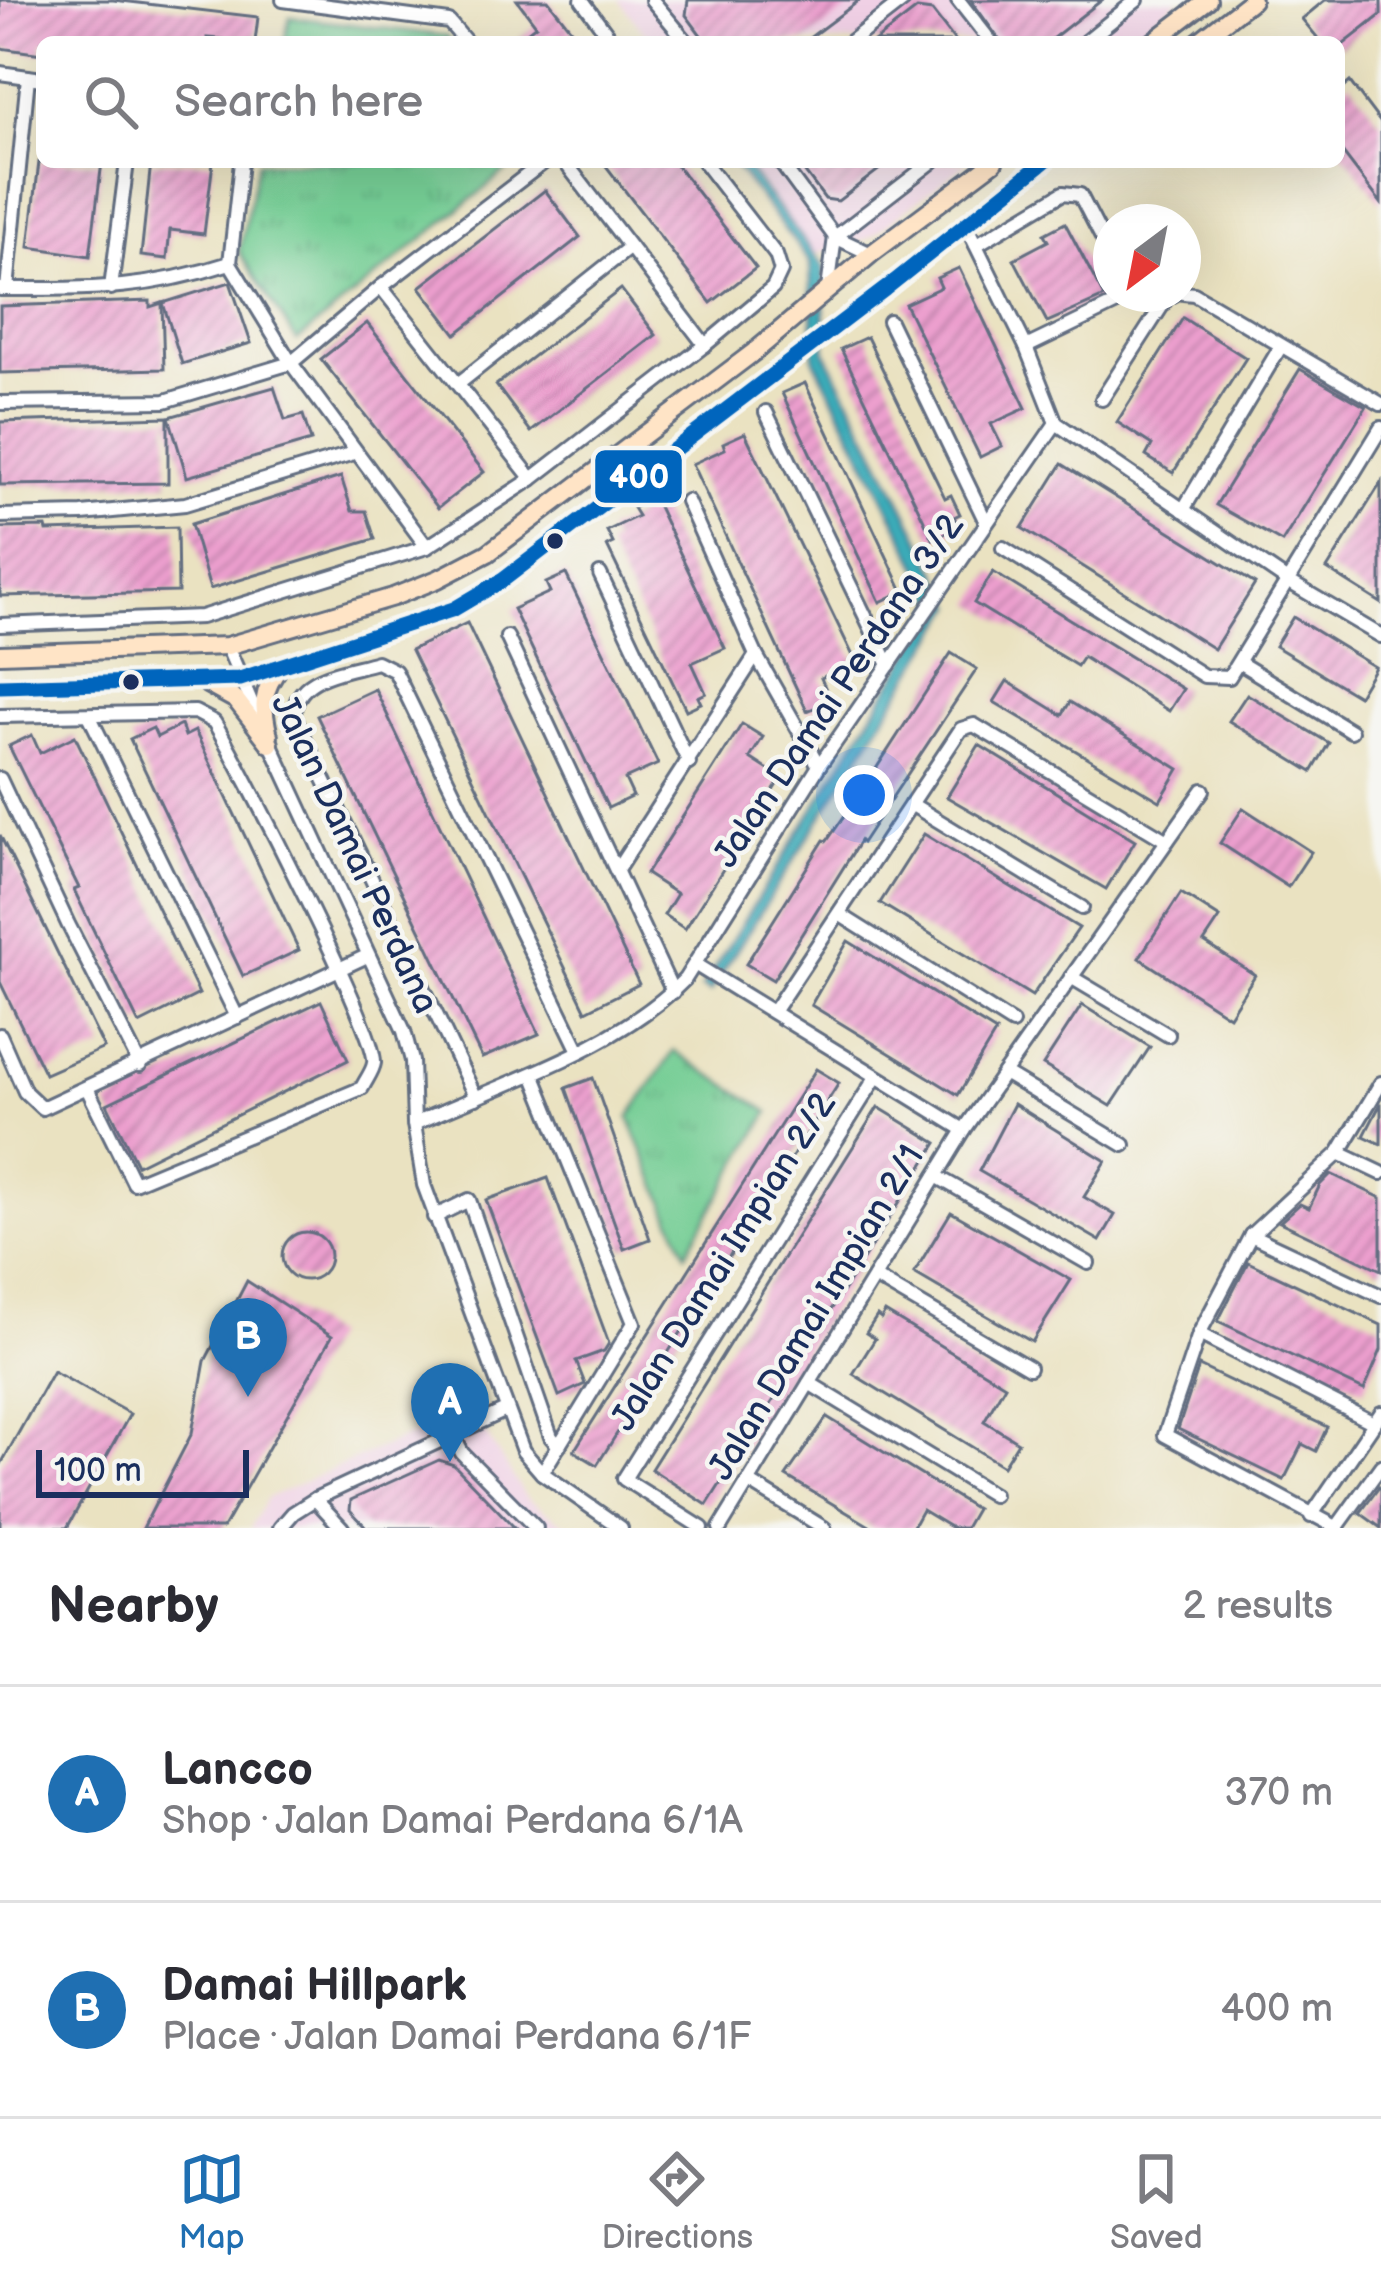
<!DOCTYPE html>
<meta charset="utf-8">
<style>
:root{--surface:#fff;--page:#f2f2f3;--text:#2b2b33;--muted:#7c7c81;--line:#e1e1e2;--accent:#1f6fb2}
body{margin:0;font-family:"Balsamiq Sans",sans-serif;background:var(--page);color:var(--text)}
.compass{position:absolute;left:1093px;top:204px;width:108px;height:108px;border-radius:50%;background:var(--surface);box-shadow:0 12px 48px #0002;rotate:212deg}
.scale{position:absolute;left:36px;bottom:30px;width:213px;box-sizing:border-box;padding-left:12px;border:6px solid #1b2f5e;border-top:0;font-size:33px;line-height:42px;white-space:nowrap;color:#1b2f5e;-webkit-text-stroke:9px #f6f6f2;paint-order:stroke}
.you{position:absolute;left:864px;top:795px;width:42px;height:42px;margin:-30px;border:9px solid #fff;border-radius:50%;background:#1a73e8;box-shadow:0 0 0 18px #1a73e833}
.badge{display:grid;place-items:center;width:78px;height:78px;border-radius:50%;background:var(--accent);color:#fff;font-size:39px;font-weight:700}
.pin{position:absolute;translate:-50% -99px;filter:drop-shadow(0 3px 6px #0008)}
.pin::after{content:'';position:absolute;top:63px;width:42px;height:36px;background:inherit;clip-path:polygon(0 0,100% 0,50% 100%)}
.list{margin:0;padding:0;list-style:none}
h2{display:flex;justify-content:space-between;align-items:center;height:156px;margin:0;padding:0 48px;font-size:51px}
h2 small{font-size:39px;font-weight:400;color:var(--muted)}
.list li{display:grid;grid-template-columns:78px 1fr auto;gap:36px;align-items:center;box-sizing:border-box;height:216px;padding:0 48px;border-top:3px solid var(--line)}
.list b{display:block;font-size:45px;white-space:nowrap}
.list p{margin:0;font-size:39px;white-space:nowrap;color:var(--muted)}
.list em{font-size:39px;font-style:normal;color:var(--muted)}
.icon{flex:none;width:66px;height:66px;fill:none;stroke:currentColor;stroke-width:2;stroke-linecap:round;stroke-linejoin:round}
.map{position:relative;flex:none;width:1381px;height:1528px;overflow:hidden}
.search{position:absolute;background:var(--surface);box-shadow:0 12px 48px #0002;left:36px;right:36px;top:36px;height:132px;display:flex;align-items:center;gap:30px;box-sizing:border-box;padding:0 42px;border-radius:18px;color:var(--muted);font-size:45px}
.sheet{height:588px;background:var(--surface)}
nav{display:flex;justify-content:space-around;align-items:center;box-sizing:border-box;height:168px;border-top:3px solid var(--line);background:var(--surface);font-size:33px;color:var(--muted)}
nav a{display:grid;justify-items:center;gap:6px}
nav .on{color:var(--accent)}
.map>svg:first-child{display:block}
</style>
<div class="map">
<svg width="1381" height="1528" viewBox="0 0 1381 1528">
<defs>
<pattern id="park-tufts" width="24" height="20" patternUnits="userSpaceOnUse" patternTransform="scale(3)"><rect width="24" height="20" fill="#74cd94"/><path d="M3 7l-1-3M5 7V3M7 7l1-3M15 17l-1-3M17 17v-4M19 17l1-3" fill="none" stroke="#64b082"/></pattern>
<pattern id="building-hatch" width="6" height="6" patternUnits="userSpaceOnUse" patternTransform="scale(3)"><rect width="6" height="6" fill="#ec9fce"/><path d="M-1 1l2-2M0 6l6-6M5 7l2-2" fill="none" stroke="#be82aa"/></pattern>
</defs>
<rect width="100%" height="100%" fill="#f6f6f2"/>
<filter id="ink" filterUnits="userSpaceOnUse"><feTurbulence type="fractalNoise" baseFrequency=".00833" numOctaves="2"/><feDisplacementMap in="SourceGraphic" scale="24" xChannelSelector="R" yChannelSelector="G"/><feConvolveMatrix kernelMatrix="1 2 1 2 8 2 1 2 1" color-interpolation-filters="sRGB"/></filter>
<filter id="wash" filterUnits="userSpaceOnUse"><feTurbulence type="fractalNoise" baseFrequency=".004" numOctaves="4" result="noise"/><feDisplacementMap in="SourceGraphic" scale="48" xChannelSelector="R" yChannelSelector="G"/><feGaussianBlur stdDeviation="2.7" result="paint"/><feColorMatrix in="noise" values="0 0 0 0 0 0 0 0 0 0 0 0 0 0 0 0 0 1.4 0 .05"/><feComposite in="paint" operator="in"/></filter>
<g filter="url(#wash)">
<rect width="100%" height="100%" fill="#eae2c1"/>
<g fill="#f0d0e5">
<path d="M 619,0 L 1179,0 L 1124,42 L 652,42 Z"/>
<path d="M 745,162 L 968,162 L 868,239 L 816,254 Z"/>
<path d="M 470,1409 L 527,1499 L 572,1528 L 250,1528 L 267,1498 Z"/>
</g>
<g fill="url(#park-tufts)" stroke="#487e79" stroke-width="3">
<path d="M 290,17 L 446,36 L 451,42 L 284,42 Z"/>
<path d="M 258,162 L 517,162 L 297,341 L 239,252 Z"/>
<path d="M 674,1051 L 769,1112 L 686,1253 L 629,1118 Z"/>
</g>
<path fill="#3babb8" stroke="#2b6d8b" stroke-width="3" d="M 732,162 L 742,162 L 824,266 L 825,351 L 955,606 L 710,992 L 702,988 L 939,607 L 814,359 L 810,262 Z"/>
<g id="blocks">
<g fill="url(#building-hatch)">
<path d="M 0,0 L 113,0 L 258,17 L 255,42 L 207,38 L 207,42 L 42,42 L 42,54 L 0,48 Z"/>
<path d="M 517,0 L 548,0 L 581,42 L 514,42 L 536,25 Z"/>
<path d="M 688,0 L 860,0 L 804,42 L 706,42 L 686,15 Z"/>
<path d="M 971,0 L 1102,0 L 1048,42 L 1001,42 Z"/>
<path d="M 1325,0 L 1381,0 L 1381,15 L 1339,48 L 1339,42 L 1321,42 L 1302,19 Z"/>
<path d="M 917,9 L 932,11 L 956,42 L 874,42 Z"/>
<path d="M 1350,82 L 1381,123 L 1381,203 L 1339,148 L 1339,91 Z"/>
<path d="M 39,162 L 102,162 L 90,256 L 29,247 Z"/>
<path d="M 151,162 L 213,162 L 204,234 L 170,230 L 167,259 L 141,256 Z"/>
<path d="M 603,162 L 674,162 L 756,268 L 711,303 Z"/>
<path d="M 816,162 L 889,162 L 838,201 L 825,199 L 804,171 Z"/>
<path d="M 545,190 L 580,237 L 456,334 L 420,287 Z"/>
<path d="M 1065,223 L 1104,297 L 1047,322 L 1014,259 L 1048,241 L 1044,234 Z"/>
<path d="M 959,268 L 1026,408 L 991,424 L 1002,446 L 980,457 L 905,304 L 941,287 L 937,278 Z"/>
<path d="M 230,282 L 251,343 L 182,364 L 163,303 Z"/>
<path d="M 621,289 L 656,335 L 531,432 L 496,385 Z"/>
<path d="M 150,301 L 150,307 L 162,303 L 164,369 L 0,373 L 0,306 Z"/>
<path d="M 1183,318 L 1246,358 L 1173,473 L 1146,456 L 1152,445 L 1117,422 Z"/>
<path d="M 367,323 L 484,472 L 438,508 L 321,359 Z"/>
<path d="M 867,337 L 945,498 L 951,495 L 960,514 L 954,517 L 959,527 L 933,539 L 841,349 Z"/>
<path d="M 1300,369 L 1366,407 L 1282,542 L 1216,505 Z"/>
<path d="M 805,383 L 903,591 L 880,602 L 782,393 Z"/>
<path d="M 274,387 L 285,420 L 303,415 L 311,441 L 187,477 L 169,417 Z"/>
<path d="M 168,417 L 168,483 L 0,485 L 0,422 Z"/>
<path d="M 745,433 L 856,662 L 821,678 L 831,701 L 807,711 L 692,464 L 725,449 L 723,443 Z"/>
<path d="M 1062,464 L 1255,584 L 1214,649 L 1022,528 Z"/>
<path d="M 341,477 L 352,511 L 366,511 L 375,539 L 210,589 L 191,524 Z"/>
<path d="M 1381,483 L 1381,603 L 1327,569 Z"/>
<path d="M 654,498 L 725,648 L 692,663 L 706,693 L 698,697 L 701,703 L 686,710 L 607,546 L 613,543 L 607,531 L 638,516 L 633,508 Z"/>
<path d="M 46,527 L 47,531 L 177,527 L 178,592 L 0,596 L 0,528 Z"/>
<path d="M 993,572 L 1183,689 L 1169,711 L 1083,657 L 1077,666 L 974,603 Z"/>
<path d="M 566,574 L 658,764 L 625,779 L 633,796 L 608,808 L 513,609 L 550,592 L 546,583 Z"/>
<path d="M 1293,617 L 1375,667 L 1358,696 L 1275,646 Z"/>
<path d="M 467,623 L 639,984 L 586,1011 L 411,650 Z"/>
<path d="M 951,653 L 977,669 L 862,843 L 860,841 L 773,980 L 746,964 L 824,840 L 827,841 L 861,792 Z"/>
<path d="M 1007,681 L 1062,715 L 1070,702 L 1179,769 L 1160,801 L 994,702 Z"/>
<path d="M 375,689 L 539,1034 L 482,1058 L 317,716 Z"/>
<path d="M 1247,694 L 1329,743 L 1312,772 L 1229,721 Z"/>
<path d="M 742,724 L 763,737 L 750,758 L 781,778 L 685,929 L 664,915 L 677,894 L 646,874 Z"/>
<path d="M 181,725 L 185,736 L 195,731 L 299,950 L 243,976 L 130,739 L 153,728 L 157,737 Z"/>
<path d="M 32,735 L 40,753 L 75,736 L 199,994 L 139,1024 L 74,890 L 79,888 L 9,746 Z"/>
<path d="M 979,745 L 1135,841 L 1106,889 L 947,797 Z"/>
<path d="M 1243,808 L 1311,852 L 1288,887 L 1220,843 Z"/>
<path d="M 924,834 L 1079,928 L 1032,996 L 880,903 Z"/>
<path d="M 0,835 L 104,1048 L 45,1074 L 0,982 Z"/>
<path d="M 1181,893 L 1220,918 L 1204,942 L 1255,975 L 1229,1016 L 1139,958 Z"/>
<path d="M 848,941 L 996,1032 L 958,1095 L 811,1005 Z"/>
<path d="M 321,1001 L 348,1060 L 137,1165 L 107,1104 Z"/>
<path d="M 1082,1005 L 1150,1047 L 1111,1106 L 1043,1065 Z"/>
<path d="M 816,1069 L 839,1083 L 597,1465 L 574,1451 Z"/>
<path d="M 593,1078 L 650,1239 L 624,1249 L 566,1088 Z"/>
<path d="M 1381,1103 L 1381,1144 L 1364,1136 Z"/>
<path d="M 1014,1104 L 1106,1161 L 1084,1197 L 1115,1215 L 1100,1241 L 979,1171 Z"/>
<path d="M 878,1107 L 937,1143 L 707,1505 L 651,1469 Z"/>
<path d="M 1331,1174 L 1381,1198 L 1381,1270 L 1280,1222 L 1300,1204 L 1309,1208 L 1320,1185 Z"/>
<path d="M 548,1178 L 609,1343 L 604,1351 L 576,1361 L 585,1384 L 559,1396 L 486,1200 Z"/>
<path d="M 951,1212 L 1071,1280 L 1032,1342 L 914,1273 Z"/>
<circle cx="306" cy="1256" r="24"/>
<path d="M 1248,1262 L 1381,1325 L 1381,1350 L 1364,1390 L 1218,1321 Z"/>
<path d="M 247,1281 L 332,1336 L 223,1528 L 143,1528 L 192,1433 L 205,1361 Z"/>
<path d="M 885,1312 L 1005,1385 L 984,1421 L 1018,1442 L 1003,1466 L 853,1374 L 875,1339 L 866,1333 L 877,1316 L 881,1319 Z"/>
<path d="M 1199,1366 L 1327,1427 L 1316,1451 L 1302,1444 L 1284,1480 L 1178,1429 Z"/>
<path d="M 53,1371 L 130,1414 L 67,1528 L 0,1528 L 0,1466 Z"/>
<path d="M 827,1417 L 976,1509 L 965,1528 L 952,1528 L 922,1510 L 912,1528 L 873,1528 L 786,1476 Z"/>
<path d="M 439,1460 L 454,1465 L 515,1528 L 367,1528 L 350,1510 L 351,1500 Z"/>
<path d="M 1379,1487 L 1381,1489 L 1381,1528 L 1360,1513 Z"/>
</g>
</g>
</g>
<g filter="url(#ink)">
<use href="#blocks" fill-opacity="0" stroke="#636e81" stroke-width="3"/>
<g fill="none" stroke-linecap="round" stroke-linejoin="round">
<defs>
<g id="minor">
<path d="M 283,0 L 449,22 L 466,42"/>
<path d="M 582,0 L 613,42"/>
<path d="M 652,0 L 687,42"/>
<path d="M 958,0 L 991,42"/>
<path d="M 850,42 L 904,0"/>
<path d="M 1085,42 L 1137,0"/>
<path d="M 0,73 L 42,79"/>
<path d="M 241,162 L 230,263 L 291,363 L 427,547"/>
<path d="M 565,162 L 705,345"/>
<path d="M 780,162 L 835,237 L 871,254"/>
<path d="M 966,225 L 1026,347 L 1056,423"/>
<path d="M 835,237 L 932,162"/>
<path d="M 976,245 L 1063,193 L 1080,195 L 1111,255"/>
<path d="M 381,287 L 532,479"/>
<path d="M 111,288 L 127,162"/>
<path d="M 0,289 C 87,289 144,291 230,263"/>
<path d="M 7,289 L 28,77"/>
<path d="M 828,289 L 835,237"/>
<path d="M 1183,293 L 1194,294 L 1381,404"/>
<path d="M 889,321 L 986,522"/>
<path d="M 1026,347 L 1117,303 L 1123,294"/>
<path d="M 458,384 L 630,247"/>
<path d="M 1102,399 L 1167,298 L 1175,294"/>
<path d="M 0,403 L 165,401 L 291,363 L 381,287 L 544,162"/>
<path d="M 766,412 L 889,665"/>
<path d="M 1056,423 L 1286,580 L 1381,636"/>
<path d="M 687,501 L 756,655 L 819,766"/>
<path d="M 1183,510 L 1281,346"/>
<path d="M 0,516 L 82,514 L 185,504 L 354,453"/>
<path d="M 1003,548 L 1204,676 L 1229,677 L 1381,428"/>
<path d="M 600,574 L 689,763"/>
<path d="M 0,625 L 201,617 L 427,547 L 532,479 L 705,345 L 773,288 L 781,271 L 776,255 L 704,162"/>
<path d="M 507,637 L 673,992"/>
<path d="M 227,646 L 260,722"/>
<path d="M 1240,663 L 1351,731"/>
<path d="M 89,715 L 237,1017"/>
<path d="M 0,716 L 195,712 L 214,722 C 238,761 379,1035 374,1063 C 373,1071 365,1081 362,1088 L 134,1183 L 87,1088"/>
<path d="M 269,740 L 404,1031 L 412,1061 L 414,1124 L 424,1185 L 523,1451 L 542,1473 L 621,1528"/>
<path d="M 0,779 L 68,924 L 140,1065"/>
<path d="M 911,804 L 1082,908"/>
<path d="M 617,870 L 756,655"/>
<path d="M 839,914 L 1012,1023"/>
<path d="M 696,965 L 964,1130"/>
<path d="M 1071,977 L 1168,1035"/>
<path d="M 773,1012 L 961,729 L 974,725 L 1167,841"/>
<path d="M 0,1035 L 25,1092 L 42,1108 L 367,956"/>
<path d="M 1004,1073 L 1124,1145"/>
<path d="M 533,1074 L 634,1323 L 542,1473"/>
<path d="M 476,1098 L 294,716 C 294,675 344,672 377,662 L 395,671 L 579,1051"/>
<path d="M 414,1124 C 501,1084 617,1049 685,979 L 819,766 L 1056,423"/>
<path d="M 1339,1153 L 1381,1173"/>
<path d="M 936,1176 L 1088,1263"/>
<path d="M 434,1217 L 469,1200 L 551,1437 L 559,1446"/>
<path d="M 1251,1235 L 1381,1296"/>
<path d="M 874,1277 L 1029,1368"/>
<path d="M 1199,1334 L 1374,1423"/>
<path d="M 809,1383 L 993,1495"/>
<path d="M 453,1435 L 462,1453 L 536,1528"/>
<path d="M 749,1482 L 824,1528"/>
<path d="M 315,1499 L 342,1528"/>
<path d="M 1311,1516 L 1381,1413"/>
<path d="M 1337,1527 L 1381,1466"/>
<path d="M 280,1528 L 293,1513 L 315,1499 L 506,1410"/>
<path d="M 702,1528 L 624,1479 L 876,1077"/>
<path d="M 720,1528 L 964,1130 L 1203,790"/>
<path d="M 1338,1528 L 1165,1435 L 1199,1334 L 1251,1235 L 1339,1153 L 1381,1083"/>
</g>
<g id="secondary">
<path d="M 1153,42 L 1208,0"/>
<path d="M 1198,42 L 1252,0"/>
<path d="M 0,654 L 227,646 L 393,597 L 438,579 L 488,553 L 754,352 L 871,254 L 994,162"/>
<path d="M 207,684 L 236,700 L 270,744"/>
<path d="M 0,686 L 240,679 L 454,609 L 503,580 L 885,289 L 1044,162"/>
<path d="M 269,736 C 262,707 261,690 281,666"/>
</g>
</defs>
<use href="#minor" stroke="#636e81" stroke-width="18"/>
<use href="#secondary" stroke="#636e81" stroke-width="22"/>
<use href="#minor" stroke="#fff" stroke-width="12"/>
<use href="#secondary" stroke="#ffe4c6" stroke-width="16"/>
<defs>
<path id="bus-1" d="M 0,686 L 240,679 L 454,609 L 503,580 L 885,289 L 1044,162"/>
</defs>
<use href="#bus-1" stroke="#f6f6f2" stroke-width="24"/>
<use href="#bus-1" stroke="#0065bd" stroke-width="15"/>
</g>
</g>
<g fill="#1b2f5e" stroke="#f6f6f2" stroke-width="4.5">
<circle cx="555" cy="541" r="10"/>
<circle cx="131" cy="682" r="10"/>
</g>
<g text-anchor="middle" dominant-baseline="central" stroke-width="9" stroke-linejoin="round" paint-order="stroke">
<g font-size="36" fill="#1b2f5e" stroke="#f6f6f2">
<text transform="translate(839 691) rotate(-56)">Jalan Damai Perdana 3/2</text>
<text transform="translate(354 854) rotate(65)">Jalan Damai Perdana</text>
<text transform="translate(724 1262) rotate(-58)">Jalan Damai Impian 2/2</text>
<text transform="translate(817 1313) rotate(-59)">Jalan Damai Impian 2/1</text>
</g>
</g>
<rect stroke="#f6f6f2" stroke-width="4.5" x="593" y="448" width="91" height="57" rx="12" fill="#0065bd"/>
<g font-size="33" text-anchor="middle" font-weight="bold" fill="#fff">
<text x="639" y="488">400</text>
</g>
</svg>
<svg class="compass" viewBox="-18 -18 36 36"><path d="M0-13l5 13h-10z" fill="#e53935"/><path d="M0 13l5-13h-10z" fill="#7c7c81"/></svg>
<div class="scale">100 m</div>
<div class="you"></div>
<div class="pin badge" style="left:450px;top:1462px">A</div>
<div class="pin badge" style="left:248px;top:1397px">B</div>
<div class="search"><svg class="icon" aria-label="search" viewBox="0 0 24 24"><circle cx="10" cy="10" r="6"/><path d="M15 15l6 6"/></svg>Search here</div>
</div>
<section class="sheet">
<h2>Nearby<small>2 results</small></h2>
<ul class="list">
<li><span class="badge">A</span><div><b>Lancco</b><p>Shop · Jalan Damai Perdana 6/1A</p></div><em>370 m</em></li>
<li><span class="badge">B</span><div><b>Damai Hillpark</b><p>Place · Jalan Damai Perdana 6/1F</p></div><em>400 m</em></li>
</ul>
</section>
<nav>
<a class="on"><svg class="icon" aria-label="map" viewBox="0 0 24 24"><path d="M3 6l6-2 6 2 6-2v14l-6 2-6-2-6 2zM9 4v14M15 6v14"/></svg>Map</a>
<a><svg class="icon" aria-label="directions" viewBox="0 0 24 24"><path d="M12 3l9 9-9 9-9-9zM9 14v-3h6M13 9l2 2-2 2"/></svg>Directions</a>
<a><svg class="icon" aria-label="saved" viewBox="0 0 24 24"><path d="M7 4h10v16l-5-4-5 4z"/></svg>Saved</a>
</nav>
